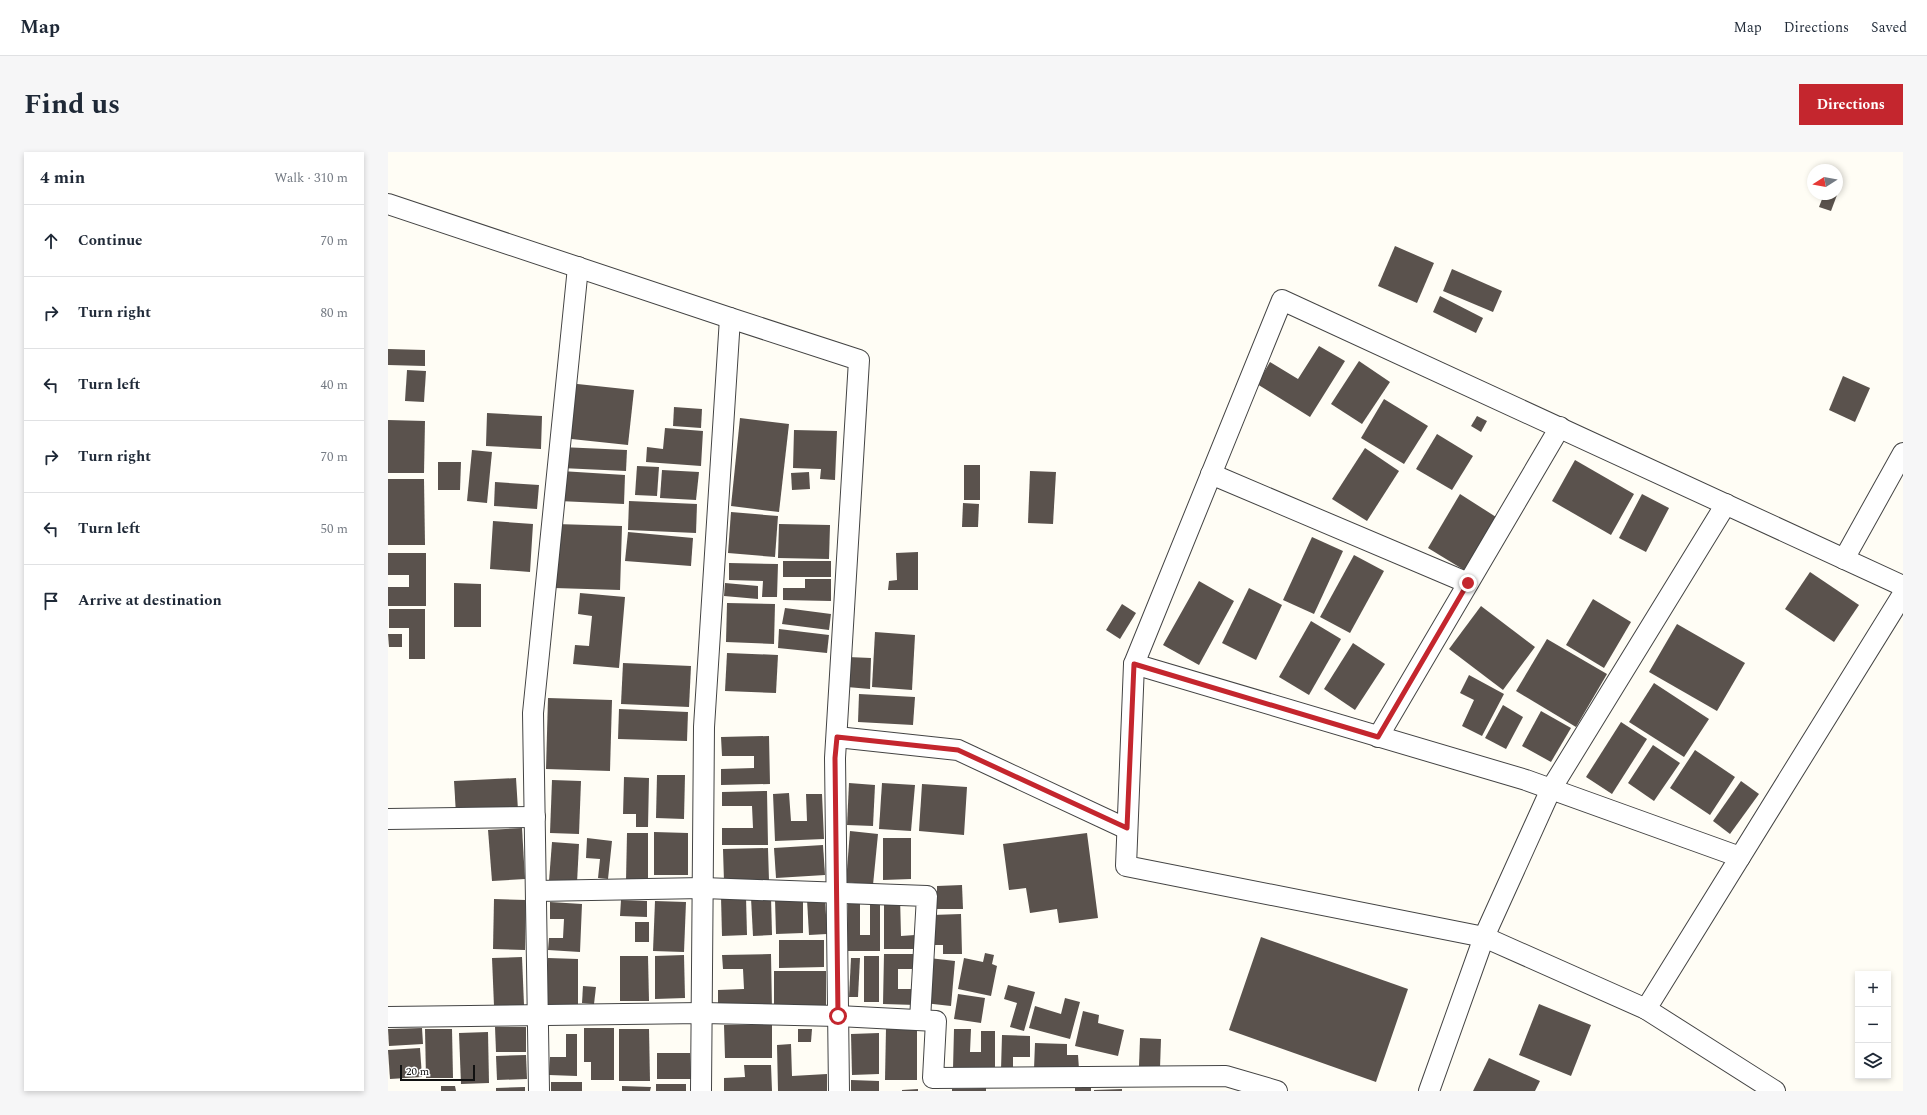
<!DOCTYPE html>
<meta charset="utf-8">
<style>
:root{--surface:#fff;--page:#f6f6f7;--text:#1f2937;--muted:#747a83;--line:#e0e1e3;--accent:#c4262e}
body{margin:0;font-family:Spectral,serif;background:var(--page);color:var(--text)}
.controls{position:absolute;right:12px;bottom:12px;display:grid;overflow:hidden;border-radius:0px;box-shadow:0 2px 6px #0003}
.controls button{width:36px;height:36px;display:grid;place-items:center;padding:0;border:0;border-bottom:1px solid var(--line);background:var(--surface);color:var(--text);font:20px sans-serif}
.compass{position:absolute;left:1419px;top:12px;width:36px;height:36px;border-radius:50%;background:var(--surface);box-shadow:0 2px 6px #0003;rotate:259deg}
.scale{position:absolute;left:12px;bottom:10px;width:75px;box-sizing:border-box;padding-left:4px;border:2px solid #111;border-top:0;font-size:11px;line-height:14px;white-space:nowrap;color:#111;-webkit-text-stroke:3px #fff;paint-order:stroke}
.stop{position:absolute;width:12px;height:12px;margin:-9px;border:3px solid #c4262e;border-radius:50%;background:#fff}
.stop.end{background:#c4262e;border-color:#fff;box-shadow:0 1px 4px #0008}
.list{margin:0;padding:0;list-style:none}
h2{display:flex;justify-content:space-between;align-items:center;height:52px;margin:0;padding:0 16px;font-size:17px}
h2 small{font-size:13px;font-weight:400;color:var(--muted)}
.list li{display:grid;grid-template-columns:26px 1fr auto;gap:12px;align-items:center;box-sizing:border-box;height:72px;padding:0 16px;border-top:1px solid var(--line)}
.list b{display:block;font-size:15px;white-space:nowrap}
.list em{font-size:13px;font-style:normal;color:var(--muted)}
.icon{flex:none;width:22px;height:22px;fill:none;stroke:currentColor;stroke-width:2;stroke-linecap:round;stroke-linejoin:round}
.map{position:relative;flex:none;width:1515px;height:939px;overflow:hidden;border-radius:0px}
header{display:flex;align-items:center;gap:24px;box-sizing:border-box;height:56px;padding:0 20px;background:var(--surface);border-bottom:1px solid var(--line)}
header strong{font-size:19px}
nav{display:flex;gap:22px;margin-inline-start:auto;font-size:14px}
.intro{display:flex;align-items:center;justify-content:space-between;box-sizing:border-box;height:96px;padding:0 24px}
h1{margin:0;font-size:28px}
.button{padding:10px 18px;border-radius:0px;background:var(--accent);color:#fff;font-size:14px;font-weight:700}
main{display:flex;gap:24px;padding:0 24px}
aside{flex:1;background:var(--surface);border-radius:0px;box-shadow:0 2px 6px #0003}
.map>svg:first-child{display:block}
</style>
<header>
<strong>Map</strong>
<nav><a>Map</a><a>Directions</a><a>Saved</a></nav>
</header>
<div class="intro"><h1>Find us</h1><a class="button">Directions</a></div>
<main>
<aside>
<h2>4 min<small>Walk · 310 m</small></h2>
<ul class="list">
<li><svg class="icon" aria-label="ahead" viewBox="0 0 24 24"><path d="M12 20V5M6 11l6-6 6 6"/></svg><div><b>Continue</b></div><em>70 m</em></li>
<li><svg class="icon" aria-label="right" viewBox="0 0 24 24"><path d="M7 20v-9h11M14 6l5 5-5 5"/></svg><div><b>Turn right</b></div><em>80 m</em></li>
<li><svg class="icon" aria-label="left" viewBox="0 0 24 24"><path d="M17 20v-9H6M10 6l-5 5 5 5"/></svg><div><b>Turn left</b></div><em>40 m</em></li>
<li><svg class="icon" aria-label="right" viewBox="0 0 24 24"><path d="M7 20v-9h11M14 6l5 5-5 5"/></svg><div><b>Turn right</b></div><em>70 m</em></li>
<li><svg class="icon" aria-label="left" viewBox="0 0 24 24"><path d="M17 20v-9H6M10 6l-5 5 5 5"/></svg><div><b>Turn left</b></div><em>50 m</em></li>
<li><svg class="icon" aria-label="arrive" viewBox="0 0 24 24"><path d="M6 21V4h12l-3 4 3 4H6"/></svg><div><b>Arrive at destination</b></div></li>
</ul>
</aside>
<div class="map">
<svg width="1515" height="939" viewBox="0 0 1515 939">
<rect width="100%" height="100%" fill="#fffdf5"/>
<g fill="#5a524d">
<path d="M 1436,42 L 1449,43 L 1443,59 L 1431,55 Z"/>
<path d="M 1007,94 L 1046,111 L 1029,151 L 990,134 Z"/>
<path d="M 1064,117 L 1114,139 L 1105,160 L 1055,139 Z"/>
<path d="M 1052,144 L 1095,166 L 1088,181 L 1045,160 Z"/>
<path d="M 931,194 L 957,209 L 922,265 L 869,232 L 882,210 L 910,227 Z"/>
<path d="M 0,197 L 37,198 L 37,214 L 0,213 Z"/>
<path d="M 971,209 L 1002,230 L 974,272 L 943,252 Z"/>
<path d="M 19,218 L 38,219 L 36,250 L 17,249 Z"/>
<path d="M 1455,224 L 1482,236 L 1467,270 L 1441,258 Z"/>
<path d="M 180,231 L 246,238 L 240,293 L 174,286 Z"/>
<path d="M 996,247 L 1040,274 L 1016,312 L 973,286 Z"/>
<path d="M 286,255 L 314,257 L 313,276 L 285,274 Z"/>
<path d="M 99,261 L 154,264 L 153,297 L 98,294 Z"/>
<path d="M 1089,264 L 1099,269 L 1093,280 L 1083,274 Z"/>
<path d="M 352,266 L 401,272 L 391,360 L 343,354 Z"/>
<path d="M 0,268 L 37,269 L 36,321 L 0,321 Z"/>
<path d="M 277,276 L 315,279 L 313,314 L 258,310 L 259,295 L 275,297 Z"/>
<path d="M 406,278 L 449,279 L 447,328 L 432,327 L 433,317 L 405,316 Z"/>
<path d="M 1049,282 L 1085,304 L 1064,338 L 1028,317 Z"/>
<path d="M 173,295 L 239,298 L 238,319 L 173,316 Z"/>
<path d="M 977,296 L 1011,319 L 979,369 L 944,347 Z"/>
<path d="M 84,298 L 104,300 L 99,351 L 79,349 Z"/>
<path d="M 1187,308 L 1246,342 L 1223,383 L 1164,349 Z"/>
<path d="M 50,310 L 73,310 L 72,338 L 50,338 Z"/>
<rect x="576" y="313" width="16" height="35"/>
<path d="M 249,314 L 271,315 L 269,344 L 247,343 Z"/>
<path d="M 274,318 L 311,320 L 308,348 L 272,346 Z"/>
<path d="M 173,319 L 237,323 L 236,352 L 171,349 Z"/>
<path d="M 642,319 L 668,320 L 665,372 L 640,371 Z"/>
<path d="M 421,320 L 422,337 L 404,338 L 403,321 Z"/>
<path d="M 0,327 L 36,327 L 37,393 L 0,393 Z"/>
<path d="M 107,330 L 151,333 L 149,357 L 106,354 Z"/>
<path d="M 1072,342 L 1108,365 L 1076,418 L 1040,396 Z"/>
<path d="M 1254,342 L 1281,356 L 1258,400 L 1231,386 Z"/>
<path d="M 241,349 L 309,352 L 308,381 L 240,378 Z"/>
<path d="M 575,351 L 591,352 L 590,375 L 574,375 Z"/>
<path d="M 343,360 L 390,364 L 387,405 L 340,401 Z"/>
<path d="M 105,369 L 145,372 L 142,420 L 102,417 Z"/>
<path d="M 168,372 L 234,374 L 232,438 L 166,436 Z"/>
<path d="M 391,372 L 442,373 L 441,407 L 390,406 Z"/>
<path d="M 240,380 L 305,386 L 303,414 L 237,409 Z"/>
<path d="M 924,385 L 955,399 L 926,462 L 895,448 Z"/>
<path d="M 530,400 L 530,438 L 500,438 L 501,429 L 509,428 L 508,401 Z"/>
<path d="M 0,401 L 38,401 L 38,454 L 0,454 L 0,435 L 21,435 L 21,423 L 0,423 Z"/>
<path d="M 966,403 L 996,419 L 962,481 L 932,465 Z"/>
<rect x="395" y="409" width="48" height="16"/>
<path d="M 341,411 L 390,412 L 389,445 L 374,445 L 375,429 L 341,428 Z"/>
<path d="M 1422,420 L 1471,453 L 1446,490 L 1397,457 Z"/>
<path d="M 417,427 L 443,427 L 443,449 L 395,448 L 395,436 L 417,436 Z"/>
<path d="M 811,429 L 846,449 L 811,513 L 775,493 Z"/>
<path d="M 66,431 L 93,432 L 93,475 L 66,475 Z"/>
<path d="M 337,431 L 370,434 L 370,447 L 336,444 Z"/>
<path d="M 861,436 L 894,453 L 868,508 L 834,491 Z"/>
<path d="M 192,441 L 237,445 L 231,516 L 185,512 L 187,493 L 201,494 L 204,464 L 190,462 Z"/>
<path d="M 1205,447 L 1243,470 L 1216,516 L 1178,493 Z"/>
<path d="M 339,451 L 387,452 L 386,492 L 338,490 Z"/>
<path d="M 734,452 L 748,461 L 732,487 L 718,478 Z"/>
<path d="M 1093,454 L 1147,495 L 1115,538 L 1061,497 Z"/>
<path d="M 397,456 L 443,462 L 441,478 L 394,472 Z"/>
<path d="M 1,457 L 37,457 L 37,507 L 21,507 L 21,476 L 1,476 Z"/>
<path d="M 923,469 L 953,487 L 921,543 L 891,525 Z"/>
<path d="M 1289,472 L 1357,511 L 1329,559 L 1261,520 Z"/>
<path d="M 391,477 L 441,483 L 439,501 L 390,496 Z"/>
<path d="M 487,480 L 527,483 L 524,538 L 484,535 Z"/>
<path d="M 0,482 L 14,482 L 14,495 L 1,495 Z"/>
<path d="M 1159,487 L 1219,522 L 1188,575 L 1128,539 Z"/>
<path d="M 965,491 L 997,512 L 967,558 L 936,537 Z"/>
<path d="M 339,501 L 390,503 L 388,541 L 337,539 Z"/>
<path d="M 460,505 L 483,506 L 482,537 L 459,535 Z"/>
<path d="M 235,511 L 303,514 L 301,555 L 233,552 Z"/>
<path d="M 1081,523 L 1116,542 L 1094,584 L 1074,574 L 1086,548 L 1072,541 Z"/>
<path d="M 1266,531 L 1321,567 L 1296,605 L 1241,570 Z"/>
<path d="M 471,542 L 527,545 L 525,573 L 470,570 Z"/>
<path d="M 160,546 L 224,548 L 222,619 L 158,617 Z"/>
<path d="M 1115,553 L 1135,565 L 1118,597 L 1097,586 Z"/>
<path d="M 231,557 L 300,560 L 299,589 L 230,587 Z"/>
<path d="M 1153,559 L 1183,576 L 1163,610 L 1134,594 Z"/>
<path d="M 1233,570 L 1259,587 L 1224,642 L 1198,625 Z"/>
<path d="M 381,584 L 382,632 L 333,633 L 333,617 L 366,616 L 366,604 L 334,604 L 333,585 Z"/>
<path d="M 1265,593 L 1292,611 L 1266,649 L 1240,631 Z"/>
<path d="M 1307,598 L 1347,625 L 1322,663 L 1282,636 Z"/>
<path d="M 269,623 L 297,623 L 296,667 L 268,666 Z"/>
<path d="M 236,625 L 261,626 L 260,675 L 248,675 L 248,662 L 235,662 Z"/>
<path d="M 128,626 L 130,658 L 68,662 L 66,629 Z"/>
<path d="M 164,628 L 193,629 L 191,682 L 162,681 Z"/>
<path d="M 1353,629 L 1371,642 L 1342,682 L 1325,669 Z"/>
<path d="M 461,631 L 487,633 L 485,674 L 459,673 Z"/>
<path d="M 494,631 L 527,633 L 523,679 L 491,677 Z"/>
<path d="M 534,632 L 579,635 L 576,683 L 531,679 Z"/>
<path d="M 379,639 L 380,693 L 334,693 L 334,676 L 365,676 L 364,654 L 334,654 L 334,640 Z"/>
<path d="M 401,641 L 403,669 L 419,669 L 418,642 L 434,642 L 436,687 L 387,689 L 385,642 Z"/>
<path d="M 134,676 L 137,727 L 104,729 L 100,678 Z"/>
<path d="M 462,679 L 490,682 L 485,733 L 458,730 Z"/>
<path d="M 266,680 L 300,681 L 300,723 L 266,723 Z"/>
<path d="M 239,681 L 260,681 L 260,730 L 238,729 Z"/>
<path d="M 699,681 L 710,766 L 671,771 L 669,757 L 642,761 L 638,736 L 621,738 L 615,692 Z"/>
<path d="M 199,686 L 224,689 L 220,727 L 210,726 L 212,707 L 198,706 Z"/>
<path d="M 495,686 L 523,686 L 523,727 L 495,728 Z"/>
<path d="M 164,690 L 191,692 L 189,731 L 161,729 Z"/>
<path d="M 435,693 L 437,723 L 388,726 L 386,696 Z"/>
<path d="M 380,696 L 381,729 L 336,730 L 335,697 Z"/>
<path d="M 574,733 L 575,757 L 549,757 L 549,734 Z"/>
<path d="M 496,744 L 512,744 L 513,784 L 527,783 L 527,797 L 496,797 Z"/>
<path d="M 333,745 L 358,745 L 359,783 L 334,784 Z"/>
<path d="M 383,745 L 384,783 L 365,784 L 363,746 Z"/>
<path d="M 437,745 L 439,782 L 421,783 L 419,747 Z"/>
<path d="M 472,746 L 472,783 L 482,783 L 482,750 L 492,750 L 492,799 L 460,799 L 460,747 Z"/>
<path d="M 106,747 L 138,748 L 137,798 L 105,797 Z"/>
<path d="M 387,747 L 415,747 L 415,781 L 388,782 Z"/>
<path d="M 233,748 L 259,749 L 259,765 L 232,764 Z"/>
<path d="M 267,749 L 298,750 L 296,800 L 265,799 Z"/>
<path d="M 162,750 L 194,752 L 192,800 L 160,798 L 161,786 L 175,786 L 176,767 L 162,767 Z"/>
<path d="M 573,762 L 574,802 L 555,802 L 555,793 L 544,793 L 544,763 Z"/>
<rect x="247" y="770" width="14" height="20"/>
<path d="M 873,785 L 1020,837 L 988,930 L 841,878 Z"/>
<path d="M 391,788 L 436,788 L 436,815 L 391,816 Z"/>
<path d="M 597,801 L 606,803 L 604,812 L 609,814 L 603,844 L 570,837 L 576,806 L 595,810 Z"/>
<path d="M 383,802 L 384,859 L 330,860 L 330,838 L 356,837 L 355,817 L 335,817 L 334,803 Z"/>
<path d="M 496,802 L 528,802 L 528,817 L 510,817 L 510,837 L 528,837 L 528,853 L 495,852 Z"/>
<path d="M 296,803 L 297,846 L 267,847 L 267,804 Z"/>
<path d="M 232,804 L 260,804 L 261,849 L 232,849 Z"/>
<rect x="476" y="804" width="15" height="46"/>
<path d="M 134,805 L 136,853 L 106,854 L 104,806 Z"/>
<path d="M 160,806 L 190,807 L 190,853 L 160,853 Z"/>
<path d="M 463,806 L 472,806 L 470,845 L 461,845 Z"/>
<path d="M 541,806 L 567,809 L 563,854 L 536,851 Z"/>
<rect x="386" y="819" width="52" height="36"/>
<path d="M 620,833 L 647,840 L 636,879 L 622,875 L 629,851 L 616,847 Z"/>
<path d="M 195,834 L 208,835 L 206,852 L 194,851 Z"/>
<path d="M 570,842 L 597,846 L 593,871 L 566,867 Z"/>
<path d="M 677,846 L 692,850 L 682,887 L 641,876 L 647,854 L 673,862 Z"/>
<path d="M 1151,852 L 1203,873 L 1183,924 L 1131,903 Z"/>
<path d="M 695,859 L 711,863 L 710,871 L 736,878 L 730,904 L 687,894 Z"/>
<path d="M 336,873 L 384,873 L 384,906 L 337,906 Z"/>
<path d="M 107,875 L 138,875 L 138,900 L 108,900 Z"/>
<path d="M 34,876 L 35,892 L 1,894 L 0,877 Z"/>
<path d="M 196,876 L 226,876 L 226,928 L 203,928 L 203,910 L 196,910 Z"/>
<path d="M 498,876 L 529,876 L 529,928 L 497,928 Z"/>
<path d="M 37,877 L 64,877 L 65,926 L 38,926 Z"/>
<path d="M 231,877 L 261,877 L 262,929 L 231,929 Z"/>
<path d="M 410,877 L 424,877 L 423,890 L 410,890 Z"/>
<path d="M 566,877 L 583,877 L 582,900 L 593,900 L 593,879 L 607,879 L 607,917 L 565,917 Z"/>
<path d="M 100,880 L 101,931 L 73,932 L 71,881 Z"/>
<path d="M 491,881 L 491,922 L 464,923 L 463,882 Z"/>
<path d="M 178,882 L 189,882 L 189,924 L 161,923 L 162,905 L 178,905 Z"/>
<path d="M 614,883 L 642,884 L 642,905 L 625,905 L 625,919 L 613,918 Z"/>
<path d="M 752,886 L 773,887 L 772,916 L 751,914 Z"/>
<path d="M 647,891 L 679,892 L 679,903 L 690,903 L 691,917 L 646,917 Z"/>
<path d="M 403,892 L 404,924 L 439,922 L 439,939 L 390,939 L 389,893 Z"/>
<path d="M 32,896 L 34,925 L 2,927 L 0,898 Z"/>
<path d="M 269,901 L 302,901 L 303,927 L 269,927 Z"/>
<path d="M 138,903 L 139,927 L 109,928 L 108,904 Z"/>
<path d="M 1101,906 L 1152,929 L 1147,939 L 1085,939 Z"/>
<path d="M 356,913 L 383,913 L 384,939 L 336,939 L 336,926 L 357,925 Z"/>
<path d="M 463,928 L 491,929 L 491,939 L 463,939 Z"/>
<rect x="163" y="930" width="31" height="9"/>
<rect x="268" y="932" width="30" height="7"/>
<path d="M 53,934 L 67,934 L 68,939 L 53,939 Z"/>
<path d="M 234,934 L 263,935 L 262,939 L 234,939 Z"/>
<path d="M 137,935 L 137,939 L 108,939 L 108,936 Z"/>
<path d="M 598,936 L 598,939 L 564,939 L 564,937 Z"/>
<rect x="687" y="936" width="16" height="3"/>
<path d="M 530,937 L 530,939 L 514,939 L 514,938 Z"/>
<path d="M 734,937 L 734,939 L 706,939 L 706,938 Z"/>
</g>
<g fill="none" stroke-linecap="round" stroke-linejoin="round">
<defs>
<g id="street">
<path d="M 0,52 L 342,166"/>
<path d="M 823,322 L 1080,431"/>
<path d="M 1456,407 L 1515,301"/>
<path d="M 746,512 L 738,714 L 1096,785 L 1258,857"/>
<path d="M 449,585 L 570,598 L 739,677"/>
<path d="M 990,585 L 1172,275"/>
<path d="M 0,667 L 147,665"/>
<path d="M 1352,705 L 1138,628 L 746,512 L 894,148 L 1515,434"/>
<path d="M 148,739 L 315,736 L 539,744 L 532,868"/>
<path d="M 0,865 L 314,861 L 450,864 L 548,869 L 545,926 L 838,924 L 889,939"/>
<path d="M 151,939 L 145,561 L 190,115"/>
<path d="M 313,939 L 316,575 L 342,166 L 471,208 L 447,606 L 451,939"/>
<path d="M 1041,939 L 1096,785 L 1163,637 L 1338,352"/>
<path d="M 1387,939 L 1258,857 L 1515,442"/>
</g>
</defs>
<use href="#street" stroke="#444" stroke-width="22"/>
<use href="#street" stroke="#fff" stroke-width="20"/>
</g>
<g fill="none" stroke-linecap="round" stroke-linejoin="round">
<path stroke="#c4262e" stroke-width="5" d="M 450,864 L 447,606 L 449,585 L 570,598 L 739,676 L 746,512 L 990,585 L 1080,431"/>
</g>
</svg>
<div class="controls">
<button>+</button>
<button>−</button>
<button><svg class="icon" aria-label="layers" viewBox="0 0 24 24"><path d="M12 4l9 5-9 5-9-5zM3 14l9 5 9-5"/></svg></button>
</div>
<svg class="compass" viewBox="-18 -18 36 36"><path d="M0-13l5 13h-10z" fill="#e53935"/><path d="M0 13l5-13h-10z" fill="#747a83"/></svg>
<div class="scale">20 m</div>
<div class="stop" style="left:450px;top:864px"></div>
<div class="stop end" style="left:1080px;top:431px"></div>
</div>
</main>
